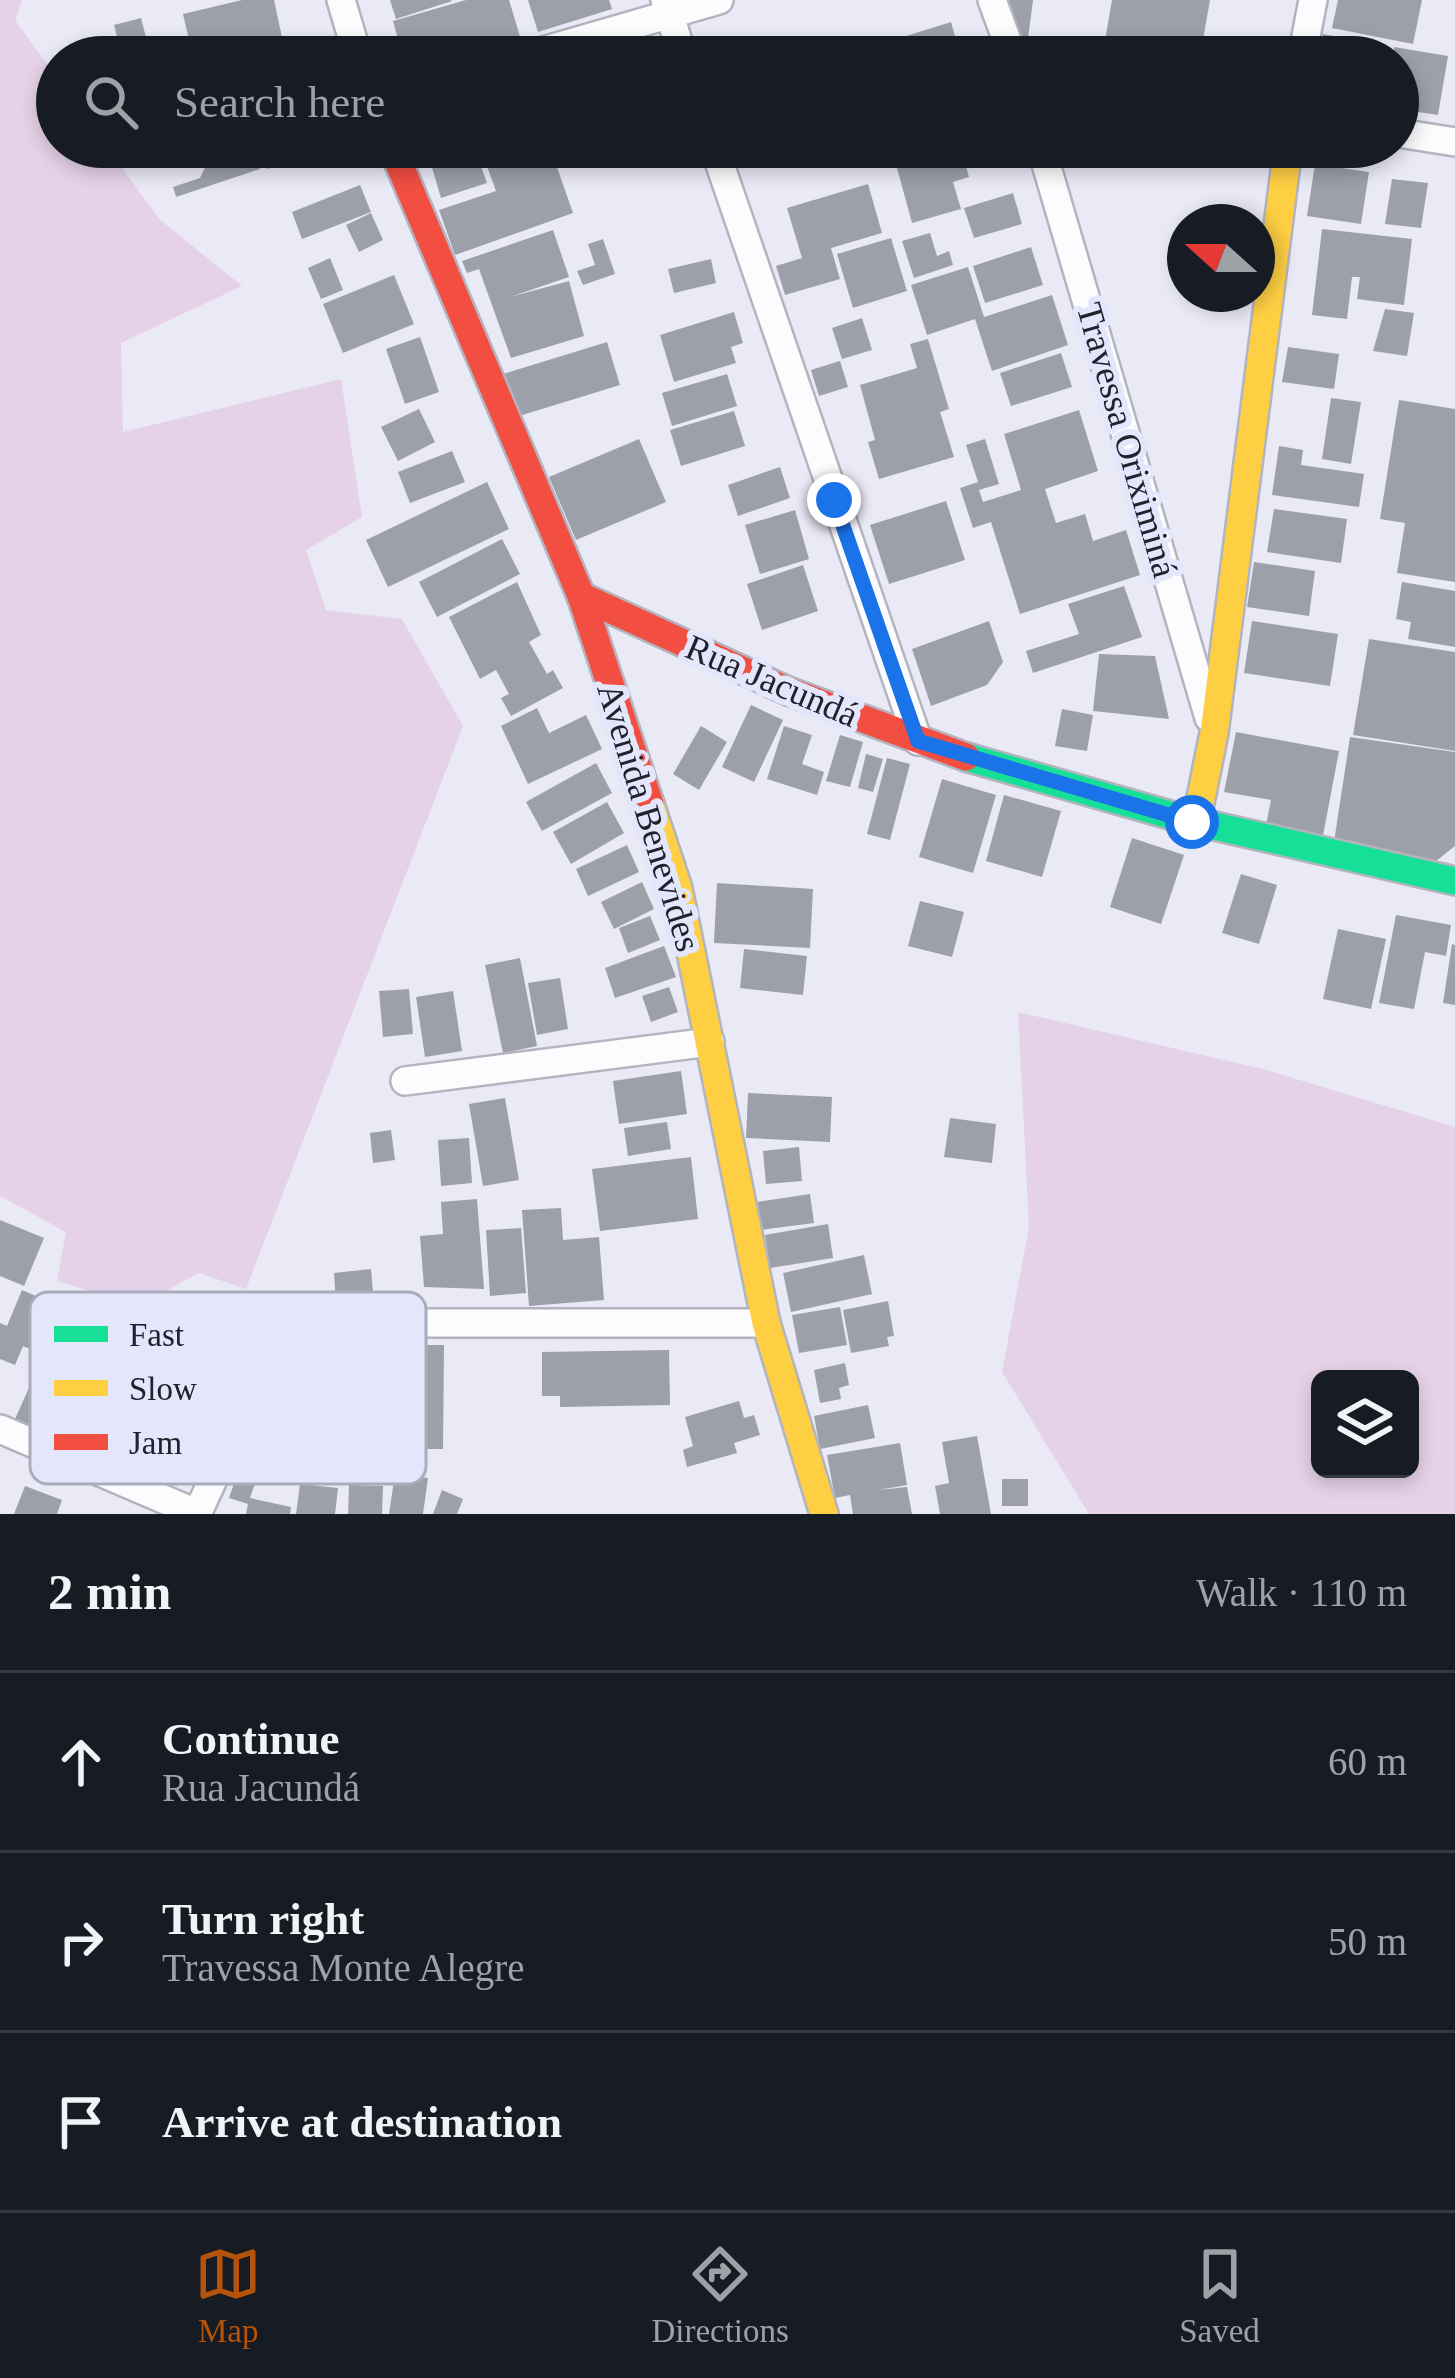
<!DOCTYPE html>
<meta charset="utf-8">
<style>
:root{--surface:#171b24;--page:#20242c;--text:#f1f3f6;--muted:#9ea1a6;--line:#363941;--accent:#b45309}
body{margin:0;font-family:"Times New Roman",serif;background:var(--page);color:var(--text)}
.controls{position:absolute;right:36px;bottom:36px;display:grid;overflow:hidden;border-radius:18px;box-shadow:0 6px 18px #0003}
.controls button{width:108px;height:108px;display:grid;place-items:center;padding:0;border:0;border-bottom:3px solid var(--line);background:var(--surface);color:var(--text);font:60px sans-serif}
.compass{position:absolute;left:1167px;top:204px;width:108px;height:108px;border-radius:50%;background:var(--surface);box-shadow:0 6px 18px #0003;rotate:291deg}
.stop{position:absolute;width:36px;height:36px;margin:-27px;border:9px solid #1a73e8;border-radius:50%;background:#fff}
.stop.end{background:#1a73e8;border-color:#fff;box-shadow:0 3px 12px #0008}
.list{margin:0;padding:0;list-style:none}
h2{display:flex;justify-content:space-between;align-items:center;height:156px;margin:0;padding:0 48px;font-size:51px}
h2 small{font-size:39px;font-weight:400;color:var(--muted)}
.list li{display:grid;grid-template-columns:78px 1fr auto;gap:36px;align-items:center;box-sizing:border-box;height:180px;padding:0 48px;border-top:3px solid var(--line)}
.list b{display:block;font-size:45px;white-space:nowrap}
.list p{margin:0;font-size:39px;white-space:nowrap;color:var(--muted)}
.list em{font-size:39px;font-style:normal;color:var(--muted)}
.icon{flex:none;width:66px;height:66px;fill:none;stroke:currentColor;stroke-width:2;stroke-linecap:round;stroke-linejoin:round}
.map{position:relative;flex:none;width:1455px;height:1514px;overflow:hidden}
.search{position:absolute;background:var(--surface);box-shadow:0 6px 18px #0003;left:36px;right:36px;top:36px;height:132px;display:flex;align-items:center;gap:30px;box-sizing:border-box;padding:0 42px;border-radius:66px;color:var(--muted);font-size:45px}
.sheet{height:696px;background:var(--surface)}
nav{display:flex;justify-content:space-around;align-items:center;box-sizing:border-box;height:168px;border-top:3px solid var(--line);background:var(--surface);font-size:33px;color:var(--muted)}
nav a{display:grid;justify-items:center;gap:6px}
nav .on{color:var(--accent)}
.map>svg:first-child{display:block}
</style>
<div class="map">
<svg width="1455" height="1514" viewBox="0 0 1455 1514">
<rect width="100%" height="100%" fill="#e9eaf6"/>
<g fill="#e6d2e8" fill-rule="evenodd">
<path d="M 0,0 L 22,0 L 15,20 L 57,78 L 57,147 L 107,147 L 159,219 L 242,286 L 121,343 L 123,432 L 341,379 L 362,517 L 306,550 L 326,610 L 402,619 L 463,726 L 246,1289 L 199,1273 L 138,1306 L 57,1281 L 66,1232 L 0,1196 Z"/>
<path d="M 1018,1012 L 1267,1070 L 1455,1127 L 1455,1514 L 1089,1514 L 1002,1372 L 1029,1227 ZM 1320,1379 L 1410,1379 L 1410,1469 L 1320,1469 Z"/>
</g>
<g fill="#9da0a9">
<path d="M 242,0 L 274,0 L 283,42 L 219,57 L 193,57 L 183,14 Z"/>
<path d="M 390,0 L 451,0 L 452,1 L 396,19 Z"/>
<path d="M 466,0 L 509,0 L 522,43 L 473,57 L 403,57 L 393,21 Z"/>
<path d="M 528,0 L 609,0 L 612,9 L 538,32 Z"/>
<path d="M 1008,0 L 1033,0 L 1027,46 L 1014,39 Z"/>
<path d="M 1112,0 L 1210,0 L 1200,57 L 1102,57 Z"/>
<path d="M 1338,0 L 1422,0 L 1413,44 L 1332,28 Z"/>
<path d="M 141,18 L 147,41 L 120,48 L 114,25 Z"/>
<path d="M 951,22 L 961,57 L 842,57 L 842,56 Z"/>
<path d="M 1323,34 L 1356,40 L 1352,57 L 1319,57 Z"/>
<path d="M 311,39 L 318,57 L 261,57 L 261,56 Z"/>
<path d="M 1394,47 L 1448,56 L 1438,115 L 1398,109 Z"/>
<path d="M 252,147 L 260,169 L 176,197 L 173,187 L 200,178 L 209,159 Z"/>
<path d="M 258,147 L 325,147 L 267,169 Z"/>
<path d="M 426,147 L 474,147 L 487,183 L 441,198 Z"/>
<path d="M 480,147 L 550,147 L 573,213 L 455,255 L 439,210 L 496,191 Z"/>
<path d="M 961,149 L 969,177 L 953,182 L 961,209 L 912,223 L 897,168 Z"/>
<path d="M 1315,164 L 1369,172 L 1361,224 L 1307,216 Z"/>
<path d="M 1392,179 L 1428,183 L 1421,228 L 1385,224 Z"/>
<path d="M 868,184 L 882,233 L 831,248 L 840,279 L 785,295 L 776,266 L 802,258 L 787,208 Z"/>
<path d="M 360,185 L 371,212 L 302,239 L 292,212 Z"/>
<path d="M 1013,193 L 1022,224 L 974,238 L 964,208 Z"/>
<path d="M 371,213 L 383,240 L 359,252 L 346,225 Z"/>
<path d="M 1322,229 L 1412,239 L 1404,305 L 1357,299 L 1360,277 L 1352,277 L 1347,319 L 1312,315 Z"/>
<path d="M 553,230 L 569,277 L 510,297 L 569,281 L 584,336 L 511,358 L 479,269 L 467,273 L 462,261 Z"/>
<path d="M 930,233 L 937,256 L 949,251 L 953,265 L 914,278 L 902,241 Z"/>
<path d="M 891,238 L 907,291 L 853,308 L 837,254 Z"/>
<path d="M 603,239 L 615,274 L 583,285 L 577,271 L 595,265 L 588,244 Z"/>
<path d="M 1031,247 L 1043,285 L 985,303 L 973,266 Z"/>
<path d="M 330,258 L 343,290 L 321,299 L 308,268 Z"/>
<path d="M 711,259 L 716,283 L 674,293 L 668,269 Z"/>
<path d="M 968,267 L 984,317 L 1052,295 L 1068,345 L 992,371 L 975,319 L 927,335 L 911,285 Z"/>
<path d="M 394,275 L 414,324 L 343,353 L 323,304 Z"/>
<path d="M 1385,309 L 1414,313 L 1407,356 L 1373,351 Z"/>
<path d="M 734,312 L 743,343 L 731,347 L 736,363 L 674,382 L 660,335 Z"/>
<path d="M 862,318 L 872,350 L 842,359 L 832,328 Z"/>
<path d="M 420,337 L 439,392 L 405,404 L 386,349 Z"/>
<path d="M 928,339 L 949,409 L 940,412 L 954,457 L 879,479 L 868,442 L 875,440 L 860,385 L 917,368 L 910,344 Z"/>
<path d="M 607,342 L 620,385 L 516,417 L 503,374 Z"/>
<path d="M 1288,347 L 1339,354 L 1334,389 L 1282,382 Z"/>
<path d="M 1061,353 L 1072,387 L 1011,406 L 1000,373 Z"/>
<path d="M 840,361 L 848,387 L 819,396 L 811,370 Z"/>
<path d="M 727,374 L 737,406 L 672,426 L 662,393 Z"/>
<path d="M 1331,398 L 1361,402 L 1351,464 L 1322,459 Z"/>
<path d="M 1399,400 L 1455,409 L 1455,582 L 1397,573 L 1405,523 L 1380,519 Z"/>
<path d="M 419,409 L 435,442 L 398,461 L 381,427 Z"/>
<path d="M 1079,410 L 1098,471 L 1045,489 L 1056,523 L 1085,514 L 1093,541 L 1126,530 L 1140,575 L 1020,614 L 991,522 L 973,528 L 960,488 L 978,482 L 966,445 L 985,439 L 999,484 L 979,490 L 983,502 L 1021,490 L 1004,434 Z"/>
<path d="M 734,411 L 745,446 L 681,466 L 670,430 Z"/>
<path d="M 639,439 L 666,502 L 576,540 L 549,477 Z"/>
<path d="M 1279,446 L 1303,450 L 1301,465 L 1364,474 L 1359,507 L 1272,495 Z"/>
<path d="M 452,451 L 465,482 L 410,503 L 398,472 Z"/>
<path d="M 780,467 L 790,498 L 738,516 L 728,485 Z"/>
<path d="M 487,482 L 509,529 L 388,587 L 366,540 Z"/>
<path d="M 946,501 L 965,560 L 889,584 L 870,525 Z"/>
<path d="M 1274,509 L 1347,519 L 1341,563 L 1267,552 Z"/>
<path d="M 795,510 L 809,559 L 760,574 L 745,525 Z"/>
<path d="M 502,539 L 520,574 L 437,617 L 419,582 Z"/>
<path d="M 1254,562 L 1315,571 L 1309,616 L 1247,607 Z"/>
<path d="M 803,565 L 818,611 L 762,630 L 747,584 Z"/>
<path d="M 517,582 L 541,635 L 529,642 L 547,674 L 553,670 L 563,688 L 511,716 L 501,698 L 509,694 L 496,670 L 480,679 L 449,617 Z"/>
<path d="M 1402,582 L 1455,591 L 1455,647 L 1408,639 L 1411,622 L 1396,619 Z"/>
<path d="M 1124,586 L 1142,637 L 1033,673 L 1026,651 L 1079,634 L 1068,604 Z"/>
<path d="M 989,621 L 1003,662 L 987,685 L 931,706 L 912,649 Z"/>
<path d="M 1252,621 L 1338,634 L 1330,686 L 1244,673 Z"/>
<path d="M 1369,639 L 1455,652 L 1455,751 L 1353,735 Z"/>
<path d="M 1099,654 L 1155,656 L 1169,719 L 1093,711 Z"/>
<path d="M 751,705 L 783,720 L 754,782 L 722,767 Z"/>
<path d="M 537,708 L 549,733 L 586,715 L 602,749 L 528,784 L 501,726 Z"/>
<path d="M 1062,709 L 1093,715 L 1087,751 L 1055,746 Z"/>
<path d="M 701,726 L 727,742 L 699,790 L 673,774 Z"/>
<path d="M 784,726 L 812,735 L 802,764 L 824,772 L 817,795 L 767,779 Z"/>
<path d="M 1236,732 L 1339,751 L 1322,841 L 1265,830 L 1271,800 L 1224,792 Z"/>
<path d="M 840,735 L 863,742 L 850,787 L 826,781 Z"/>
<path d="M 1350,737 L 1455,752 L 1455,846 L 1426,869 L 1332,855 Z"/>
<path d="M 866,754 L 883,759 L 873,792 L 858,788 Z"/>
<path d="M 887,758 L 910,764 L 890,840 L 867,834 Z"/>
<path d="M 596,763 L 612,793 L 542,831 L 526,802 Z"/>
<path d="M 942,779 L 996,795 L 973,873 L 919,857 Z"/>
<path d="M 1004,795 L 1061,811 L 1042,877 L 986,861 Z"/>
<path d="M 607,802 L 624,833 L 571,864 L 553,832 Z"/>
<path d="M 1132,838 L 1184,855 L 1161,924 L 1110,907 Z"/>
<path d="M 627,845 L 639,872 L 588,896 L 576,869 Z"/>
<path d="M 1241,874 L 1277,885 L 1259,944 L 1222,933 Z"/>
<path d="M 642,882 L 654,909 L 614,929 L 601,902 Z"/>
<path d="M 717,883 L 813,889 L 810,948 L 714,943 Z"/>
<path d="M 920,901 L 964,912 L 952,957 L 908,946 Z"/>
<path d="M 1396,915 L 1451,925 L 1446,956 L 1425,952 L 1414,1009 L 1379,1003 Z"/>
<path d="M 650,916 L 660,940 L 628,953 L 619,928 Z"/>
<path d="M 1338,929 L 1386,939 L 1371,1009 L 1323,999 Z"/>
<path d="M 1452,944 L 1455,945 L 1455,1005 L 1443,1003 Z"/>
<path d="M 664,946 L 676,977 L 615,998 L 605,968 Z"/>
<path d="M 744,949 L 807,956 L 803,995 L 740,988 Z"/>
<path d="M 520,958 L 537,1046 L 503,1053 L 485,965 Z"/>
<path d="M 560,978 L 568,1029 L 537,1035 L 528,983 Z"/>
<path d="M 669,987 L 678,1012 L 651,1022 L 642,996 Z"/>
<path d="M 409,989 L 413,1034 L 383,1037 L 379,991 Z"/>
<path d="M 453,991 L 462,1051 L 425,1057 L 416,997 Z"/>
<path d="M 681,1071 L 687,1114 L 619,1124 L 613,1081 Z"/>
<path d="M 748,1093 L 832,1097 L 830,1142 L 746,1138 Z"/>
<path d="M 505,1098 L 519,1180 L 483,1186 L 469,1104 Z"/>
<path d="M 950,1118 L 996,1124 L 992,1163 L 944,1157 Z"/>
<path d="M 667,1122 L 671,1149 L 628,1156 L 624,1128 Z"/>
<path d="M 391,1130 L 395,1160 L 373,1163 L 370,1133 Z"/>
<path d="M 469,1138 L 472,1183 L 441,1186 L 438,1140 Z"/>
<path d="M 799,1147 L 802,1181 L 766,1184 L 763,1151 Z"/>
<path d="M 691,1157 L 698,1219 L 600,1231 L 592,1169 Z"/>
<path d="M 810,1194 L 814,1223 L 761,1230 L 757,1202 Z"/>
<path d="M 477,1199 L 484,1289 L 424,1287 L 420,1236 L 443,1234 L 441,1202 Z"/>
<path d="M 561,1208 L 563,1240 L 599,1237 L 604,1300 L 529,1306 L 522,1210 Z"/>
<path d="M 0,1220 L 44,1238 L 24,1286 L 0,1276 Z"/>
<path d="M 828,1224 L 833,1258 L 770,1268 L 765,1235 Z"/>
<path d="M 521,1228 L 526,1293 L 490,1296 L 486,1230 Z"/>
<path d="M 864,1255 L 872,1294 L 791,1312 L 783,1273 Z"/>
<path d="M 371,1269 L 374,1303 L 336,1306 L 334,1273 Z"/>
<path d="M 22,1290 L 61,1307 L 41,1354 L 23,1346 L 15,1365 L 0,1359 L 0,1323 L 7,1326 Z"/>
<path d="M 888,1301 L 894,1336 L 887,1337 L 889,1346 L 851,1353 L 843,1310 Z"/>
<path d="M 840,1307 L 847,1345 L 799,1353 L 792,1315 Z"/>
<path d="M 62,1315 L 220,1379 L 186,1478 L 163,1488 L 137,1477 L 141,1470 L 15,1419 Z"/>
<path d="M 399,1345 L 444,1345 L 443,1449 L 399,1449 Z"/>
<path d="M 669,1350 L 670,1405 L 560,1407 L 560,1396 L 542,1396 L 542,1352 Z"/>
<path d="M 845,1363 L 849,1385 L 839,1388 L 841,1399 L 820,1403 L 814,1370 Z"/>
<path d="M 739,1401 L 744,1418 L 754,1415 L 760,1435 L 734,1443 L 737,1453 L 687,1467 L 683,1450 L 693,1446 L 685,1417 Z"/>
<path d="M 868,1405 L 875,1438 L 820,1449 L 814,1416 Z"/>
<path d="M 977,1436 L 991,1514 L 940,1514 L 935,1486 L 949,1483 L 942,1442 Z"/>
<path d="M 900,1443 L 907,1485 L 878,1490 L 907,1487 L 912,1514 L 853,1514 L 850,1495 L 835,1498 L 827,1455 Z"/>
<path d="M 241,1463 L 260,1469 L 250,1498 L 291,1507 L 290,1514 L 246,1514 L 248,1504 L 229,1498 Z"/>
<path d="M 395,1474 L 428,1478 L 423,1514 L 389,1514 Z"/>
<rect x="1002" y="1479" width="26" height="27"/>
<path d="M 300,1484 L 338,1488 L 335,1514 L 296,1514 Z"/>
<path d="M 349,1485 L 383,1486 L 382,1514 L 348,1514 Z"/>
<path d="M 25,1486 L 62,1500 L 57,1514 L 14,1514 Z"/>
<path d="M 442,1490 L 463,1499 L 457,1514 L 433,1514 Z"/>
</g>
<g fill="none" stroke-linecap="round" stroke-linejoin="round">
<defs>
<g id="street">
<path d="M 341,0 L 358,57"/>
<path d="M 665,0 L 683,57"/>
<path d="M 992,0 L 1013,57"/>
<path d="M 522,57 L 719,0"/>
<path d="M 1302,57 L 1313,0"/>
<path d="M 1398,133 L 1455,142"/>
<path d="M 714,147 L 918,741"/>
<path d="M 1041,147 L 1209,718"/>
<path d="M 405,1081 L 710,1042"/>
<path d="M 0,1429 L 198,1514"/>
<path d="M 197,1514 L 269,1359 L 287,1340 L 328,1323 L 766,1323"/>
</g>
<path id="fast" d="M 966,757 L 1184,819 L 1455,881"/>
<g id="slow">
<path d="M 650,804 L 678,888 L 766,1323 L 824,1514"/>
<path d="M 1196,823 L 1214,733 L 1288,147"/>
</g>
<g id="jam">
<path d="M 392,147 L 581,596 L 650,804"/>
<path d="M 581,596 L 788,691 L 966,757"/>
</g>
</defs>
<use href="#street" stroke="#b3b4be" stroke-width="32"/>
<use href="#fast" stroke="#b3b4be" stroke-width="32"/>
<use href="#slow" stroke="#b3b4be" stroke-width="32"/>
<use href="#jam" stroke="#b3b4be" stroke-width="32"/>
<use href="#street" stroke="#fcfcfe" stroke-width="27"/>
<use href="#fast" stroke="#16e098" stroke-width="27"/>
<use href="#slow" stroke="#ffcf43" stroke-width="27"/>
<use href="#jam" stroke="#f24e42" stroke-width="27"/>
</g>
<g fill="none" stroke-linecap="round" stroke-linejoin="round">
<path stroke="#1a73e8" stroke-width="15" d="M 834,500 L 918,741 L 1192,822"/>
</g>
<g text-anchor="middle" dominant-baseline="central" stroke-width="12" stroke-linejoin="round" paint-order="stroke">
<g font-size="36" fill="#21222b" stroke="#e4e6fb">
<text transform="translate(1127 440) rotate(74)">Travessa Oriximiná</text>
<text transform="translate(772 681) rotate(23)">Rua Jacundá</text>
<text transform="translate(649 817) rotate(73)">Avenida Benevides</text>
</g>
</g>
<rect x="30" y="1292" width="396" height="192" rx="18" fill="#e4e6fb" stroke="#aaabbd" stroke-width="3"/>
<rect x="54" y="1326" width="54" height="16" fill="#16e098"/>
<rect x="54" y="1380" width="54" height="16" fill="#ffcf43"/>
<rect x="54" y="1434" width="54" height="16" fill="#f24e42"/>
<g font-size="33" fill="#21222b">
<text x="129" y="1346">Fast</text>
<text x="129" y="1400">Slow</text>
<text x="129" y="1454">Jam</text>
</g>
</svg>
<div class="controls">
<button><svg class="icon" aria-label="layers" viewBox="0 0 24 24"><path d="M12 4l9 5-9 5-9-5zM3 14l9 5 9-5"/></svg></button>
</div>
<svg class="compass" viewBox="-18 -18 36 36"><path d="M0-13l5 13h-10z" fill="#e53935"/><path d="M0 13l5-13h-10z" fill="#9ea1a6"/></svg>
<div class="stop" style="left:1192px;top:822px"></div>
<div class="stop end" style="left:834px;top:500px"></div>
<div class="search"><svg class="icon" aria-label="search" viewBox="0 0 24 24"><circle cx="10" cy="10" r="6"/><path d="M15 15l6 6"/></svg>Search here</div>
</div>
<section class="sheet">
<h2>2 min<small>Walk · 110 m</small></h2>
<ul class="list">
<li><svg class="icon" aria-label="ahead" viewBox="0 0 24 24"><path d="M12 20V5M6 11l6-6 6 6"/></svg><div><b>Continue</b><p>Rua Jacundá</p></div><em>60 m</em></li>
<li><svg class="icon" aria-label="right" viewBox="0 0 24 24"><path d="M7 20v-9h11M14 6l5 5-5 5"/></svg><div><b>Turn right</b><p>Travessa Monte Alegre</p></div><em>50 m</em></li>
<li><svg class="icon" aria-label="arrive" viewBox="0 0 24 24"><path d="M6 21V4h12l-3 4 3 4H6"/></svg><div><b>Arrive at destination</b></div></li>
</ul>
</section>
<nav>
<a class="on"><svg class="icon" aria-label="map" viewBox="0 0 24 24"><path d="M3 6l6-2 6 2 6-2v14l-6 2-6-2-6 2zM9 4v14M15 6v14"/></svg>Map</a>
<a><svg class="icon" aria-label="directions" viewBox="0 0 24 24"><path d="M12 3l9 9-9 9-9-9zM9 14v-3h6M13 9l2 2-2 2"/></svg>Directions</a>
<a><svg class="icon" aria-label="saved" viewBox="0 0 24 24"><path d="M7 4h10v16l-5-4-5 4z"/></svg>Saved</a>
</nav>
